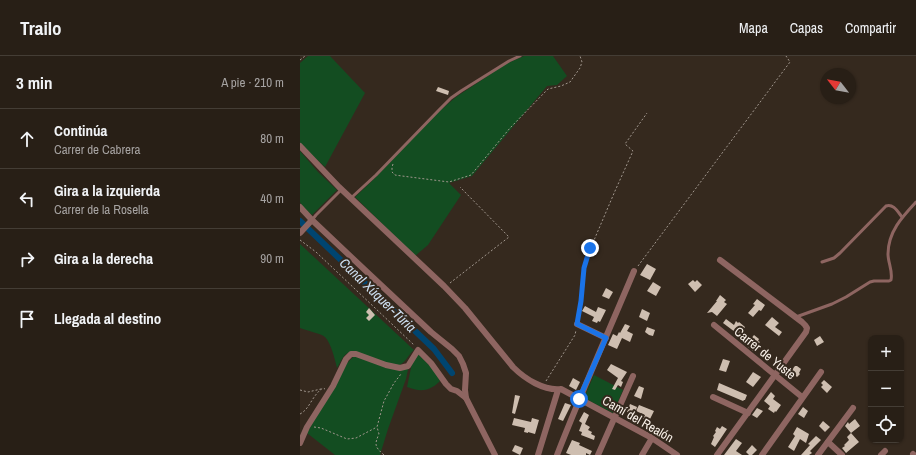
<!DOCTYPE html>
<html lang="es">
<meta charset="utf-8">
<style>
:root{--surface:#281f16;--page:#30271f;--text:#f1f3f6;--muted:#a5a2a1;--line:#443d35}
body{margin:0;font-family:"Archivo Narrow",sans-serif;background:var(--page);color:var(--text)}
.controls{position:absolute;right:12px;bottom:12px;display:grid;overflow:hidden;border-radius:8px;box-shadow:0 1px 3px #0004}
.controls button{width:36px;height:36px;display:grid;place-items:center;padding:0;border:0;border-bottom:1px solid var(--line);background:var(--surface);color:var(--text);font:20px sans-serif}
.compass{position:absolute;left:520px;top:12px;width:36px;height:36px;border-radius:50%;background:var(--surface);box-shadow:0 1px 3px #0004;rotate:301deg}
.stop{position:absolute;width:12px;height:12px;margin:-9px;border:3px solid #1a73e8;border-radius:50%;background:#fff}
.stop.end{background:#1a73e8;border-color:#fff;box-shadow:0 1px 4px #0008}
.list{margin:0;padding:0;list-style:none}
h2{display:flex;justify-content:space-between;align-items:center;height:52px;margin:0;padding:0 16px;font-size:17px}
h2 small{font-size:13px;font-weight:400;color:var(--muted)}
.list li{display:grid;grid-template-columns:26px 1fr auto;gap:12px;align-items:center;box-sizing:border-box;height:60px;padding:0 16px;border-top:1px solid var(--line)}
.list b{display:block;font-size:15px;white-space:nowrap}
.list p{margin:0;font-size:13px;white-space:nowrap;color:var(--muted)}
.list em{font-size:13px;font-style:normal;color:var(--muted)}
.icon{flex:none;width:22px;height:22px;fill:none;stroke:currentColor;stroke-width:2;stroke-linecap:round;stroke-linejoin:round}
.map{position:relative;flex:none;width:616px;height:399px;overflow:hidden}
header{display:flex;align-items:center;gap:24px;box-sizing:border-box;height:56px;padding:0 20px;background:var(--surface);border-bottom:1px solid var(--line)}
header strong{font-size:19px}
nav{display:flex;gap:22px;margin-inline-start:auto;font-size:14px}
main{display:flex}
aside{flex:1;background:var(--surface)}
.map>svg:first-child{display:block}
</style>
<header>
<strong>Trailo</strong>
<nav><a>Mapa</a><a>Capas</a><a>Compartir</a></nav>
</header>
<main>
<aside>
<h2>3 min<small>A pie · 210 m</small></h2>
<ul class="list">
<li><svg class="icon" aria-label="ahead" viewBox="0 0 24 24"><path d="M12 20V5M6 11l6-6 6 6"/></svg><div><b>Continúa</b><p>Carrer de Cabrera</p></div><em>80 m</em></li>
<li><svg class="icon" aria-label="left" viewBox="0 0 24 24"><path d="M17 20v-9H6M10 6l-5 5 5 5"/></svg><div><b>Gira a la izquierda</b><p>Carrer de la Rosella</p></div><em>40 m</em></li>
<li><svg class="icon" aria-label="right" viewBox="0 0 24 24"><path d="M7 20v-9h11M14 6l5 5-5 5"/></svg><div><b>Gira a la derecha</b></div><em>90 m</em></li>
<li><svg class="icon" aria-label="arrive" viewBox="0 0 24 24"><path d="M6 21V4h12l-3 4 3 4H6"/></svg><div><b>Llegada al destino</b></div></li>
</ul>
</aside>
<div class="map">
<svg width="616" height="399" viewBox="0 0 616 399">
<rect width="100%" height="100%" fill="#35291e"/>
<g fill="#134d21">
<path d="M 8,0 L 30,0 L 65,37 L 25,111 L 14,101 L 0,87 L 0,7 Z"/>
<path d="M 224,0 L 253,0 L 267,20 L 257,29 L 247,30 L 172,120 L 149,127 L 161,139 L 128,189 L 115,200 L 55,141 L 74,123 L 136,58 L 156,41 L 206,8 Z"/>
<path d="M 0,95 L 18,116 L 37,134 L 12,159 L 2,150 L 0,146 Z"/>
<path d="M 0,188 L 114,294 C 108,299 105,308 97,310 L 50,296 C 43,298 41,306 37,312 C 35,304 31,287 25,281 C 20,277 7,275 0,272 Z"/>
<path d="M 117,299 L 119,299 L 133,313 L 140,325 C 129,336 120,336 107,331 L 112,307 Z"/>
<path d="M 56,300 L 82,309 L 109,309 L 106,323 L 88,373 L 80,399 L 35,399 L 7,377 L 47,307 L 53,301 Z"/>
<path d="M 294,319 L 323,334 L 313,357 L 284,342 Z"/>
</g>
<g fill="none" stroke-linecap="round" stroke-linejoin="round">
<path stroke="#004570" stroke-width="6" d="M 0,165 L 134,293 L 152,317"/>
</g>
<g fill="#cebeb0">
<path d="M 138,31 L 149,35 L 148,39 L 136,35 Z"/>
<path d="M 347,208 L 356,213 L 350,224 L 340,219 Z"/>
<path d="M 393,224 L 395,226 L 397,224 L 402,229 L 395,236 L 388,228 Z"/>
<path d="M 353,226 L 361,231 L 356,240 L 347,235 Z"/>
<path d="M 306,232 L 313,236 L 309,243 L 302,240 Z"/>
<path d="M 420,239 L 426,244 L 424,246 L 427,248 L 417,260 L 412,256 L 407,257 L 417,245 L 416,245 Z"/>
<path d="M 457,243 L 465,249 L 461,255 L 459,254 L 453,261 L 448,257 L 455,249 L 453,248 Z"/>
<path d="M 285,250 L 296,256 L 298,251 L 306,254 L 300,266 L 298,265 L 297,267 L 292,265 L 294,261 L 282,255 Z"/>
<path d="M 69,252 L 75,259 L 69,265 L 66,262 L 69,259 L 66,256 Z"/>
<path d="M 342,253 L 350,257 L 347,265 L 339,261 Z"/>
<path d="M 472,261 L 479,267 L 475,271 L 482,276 L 479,280 L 465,269 Z"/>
<path d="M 426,263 L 434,269 L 436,265 L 438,267 L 439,266 L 445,271 L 439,279 L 423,267 Z"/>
<path d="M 325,268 L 330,270 L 327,275 L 333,278 L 330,286 L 322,282 L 317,293 L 308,289 L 313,278 L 317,280 L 319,276 L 320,277 Z"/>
<path d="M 347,271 L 355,274 L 353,280 L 349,279 L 345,276 Z"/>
<path d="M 454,279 L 459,283 L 458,285 L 460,286 L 458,288 L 459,290 L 455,294 L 454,293 L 453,295 L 446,289 Z"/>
<path d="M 520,280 L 524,286 L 517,290 L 514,284 Z"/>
<path d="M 423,303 L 430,305 L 426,316 L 419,314 Z"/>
<path d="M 311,308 L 327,316 L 321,325 L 323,326 L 321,331 L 318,329 L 315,334 L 312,333 L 318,322 L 307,314 Z"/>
<path d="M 495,310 L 497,310 L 501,313 L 499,317 L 500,318 L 497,321 L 491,315 Z"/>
<path d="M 453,316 L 461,321 L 453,331 L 446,326 Z"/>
<path d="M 273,322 L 280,326 L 276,334 L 269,330 Z"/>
<path d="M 524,324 L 532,331 L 527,337 L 521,331 L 523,329 L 521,327 Z"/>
<path d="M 419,327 L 447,339 L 445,344 L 444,344 L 443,345 L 417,334 Z"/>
<path d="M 339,330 L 344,332 L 341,343 L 334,340 Z"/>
<path d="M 471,336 L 475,340 L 473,343 L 481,349 L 476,356 L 475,355 L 474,357 L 468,353 L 470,350 L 464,345 Z"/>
<path d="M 215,339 L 220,340 L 215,358 L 212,357 Z"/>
<path d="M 265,347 L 271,349 L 263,365 L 258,363 Z"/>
<path d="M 330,348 L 337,351 L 334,360 L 327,356 Z"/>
<path d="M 339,349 L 354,355 L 349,365 L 343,363 L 345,359 L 336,355 Z"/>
<path d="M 503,351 L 508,355 L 504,362 L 498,358 Z"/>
<path d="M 457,352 L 463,355 L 457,362 L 452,359 Z"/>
<path d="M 284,356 L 289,359 L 285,368 L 290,371 L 288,374 L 292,376 L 291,378 L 295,380 L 294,384 L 281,379 L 282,376 L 279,375 L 282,367 L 279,365 Z"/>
<path d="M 214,362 L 231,366 L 232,362 L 239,364 L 235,378 L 228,376 L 228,377 L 224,376 L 225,372 L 212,369 Z"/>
<path d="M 555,363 L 560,370 L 551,377 L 545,370 L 548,366 L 549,368 Z"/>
<path d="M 523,365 L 530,371 L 525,376 L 519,370 Z"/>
<path d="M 422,370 L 427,373 L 415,391 L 411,388 L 414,381 L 413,380 L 416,376 L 415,375 L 417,371 L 420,373 Z"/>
<path d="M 497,371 L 509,378 L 506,387 L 500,383 L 494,395 L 488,391 L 495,380 L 493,378 Z"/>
<path d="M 551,377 L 559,386 L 546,397 L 542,392 L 545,390 L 544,389 L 549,384 L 547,381 Z"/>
<path d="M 516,380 L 521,384 L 510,395 L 512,397 L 509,399 L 501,399 L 510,389 L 508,388 Z"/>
<path d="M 436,383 L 442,387 L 436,395 L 442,399 L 424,399 Z"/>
<path d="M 272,384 L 280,387 L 279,389 L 292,395 L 290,399 L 286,397 L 286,399 L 271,399 L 266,397 Z"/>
<path d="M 215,389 L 223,392 L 220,399 L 212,395 Z"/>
<path d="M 452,389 L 457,394 L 452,399 L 449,399 L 446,396 Z"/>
</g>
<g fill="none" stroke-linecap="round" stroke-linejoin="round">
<g stroke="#a1978e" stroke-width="1" stroke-dasharray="2 2" stroke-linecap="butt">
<path d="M 0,4 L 5,0"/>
<path d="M 93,108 L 92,111 L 92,116 L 95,119 L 102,120 L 149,126 L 171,119 L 210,72 L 248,33 L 261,30 L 270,26 L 280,12 L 282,6 L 280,0"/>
<path d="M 0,184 L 16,196 L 114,289"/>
<path d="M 338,210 L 490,6 L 486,0"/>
<path d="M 150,227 L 209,181 L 160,131"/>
<path d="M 278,261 L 281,245 L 284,213 L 286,203 L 315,135 L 333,95 L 325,88 L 347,57"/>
<path d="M 246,325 L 275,279 L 276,274"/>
<path d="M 0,334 L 8,336 L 21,333"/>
<path d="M 0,358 C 10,353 12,339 23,332 L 25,333"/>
<path d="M 14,371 L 21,372 L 47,383 L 56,382 L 77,371"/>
<path d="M 84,399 C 75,391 74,389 79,378 L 77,371 L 84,345 L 94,327 L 101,318"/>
</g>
<g stroke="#8e6561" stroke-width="3">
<path d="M 51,142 L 76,119 L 139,54 L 151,42 L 161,35 L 209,5 L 220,0"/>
<path d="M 12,164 L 16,159 L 41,134"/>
<path d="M 522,206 L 534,202 L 540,197 L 586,150 C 593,147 598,156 602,161"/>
<path d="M 496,261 L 532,248 L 546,241 L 570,226 L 574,225 L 589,225 L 591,224 C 593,215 588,207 588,198 C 588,176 602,161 616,146"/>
</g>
<g stroke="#8e6561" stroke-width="6">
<path d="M 0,90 L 39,131 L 144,230 L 165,252 L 213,311 C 225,323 244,335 261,333 L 352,382 L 377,399"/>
<path d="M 0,151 L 12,164 L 67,216 L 131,276 L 152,293 L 159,300 L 163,308 L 166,317 L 165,334 L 166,342 L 195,399"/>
<path d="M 0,177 L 12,164"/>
<path d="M 277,268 L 306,282"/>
<path d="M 414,269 L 502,341"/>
<path d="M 413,341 L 448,357"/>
<path d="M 528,386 L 542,399"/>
<path d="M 0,387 L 7,371 L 33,330 L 46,303 L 51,298 L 56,298 L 86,309 L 100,312 L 108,310 L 118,294 L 131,307 L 146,328 L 151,333 L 157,335 L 166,342"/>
<path d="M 613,398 L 614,399"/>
<path d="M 238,399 L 258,334"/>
<path d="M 257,399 C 281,337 308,277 334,215"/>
<path d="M 298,399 L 333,320"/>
<path d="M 342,399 L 352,382"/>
<path d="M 417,399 L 506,276 L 507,272 L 505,269 L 502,266 L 420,204"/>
<path d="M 462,399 L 521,316"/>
<path d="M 518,399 L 553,352"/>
<path d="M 581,399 L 585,395"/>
</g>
</g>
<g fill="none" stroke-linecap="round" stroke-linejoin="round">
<path stroke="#1a73e8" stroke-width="5" d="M 279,343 L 306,282 L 277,268 L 281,245 L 284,212 L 290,192"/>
</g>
<g text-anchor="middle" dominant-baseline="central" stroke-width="4" stroke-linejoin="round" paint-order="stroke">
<g font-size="13" fill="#fbf3eb" stroke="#35291e">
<text transform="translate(465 297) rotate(39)">Carrer de Yuste</text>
<text transform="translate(338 363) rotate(30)">Camí del Realón</text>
</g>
<g font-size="14" font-style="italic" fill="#cddff0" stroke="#35291e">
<text transform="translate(78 239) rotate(44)">Canal Xúquer-Túria</text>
</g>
</g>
</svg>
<div class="controls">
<button>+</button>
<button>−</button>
<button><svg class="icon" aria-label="locate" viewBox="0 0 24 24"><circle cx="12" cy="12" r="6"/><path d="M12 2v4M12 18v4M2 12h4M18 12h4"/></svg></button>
</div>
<svg class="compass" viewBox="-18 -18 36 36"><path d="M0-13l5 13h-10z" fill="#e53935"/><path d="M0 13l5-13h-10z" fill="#a5a2a1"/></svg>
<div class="stop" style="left:279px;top:343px"></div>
<div class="stop end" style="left:290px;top:192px"></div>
</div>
</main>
